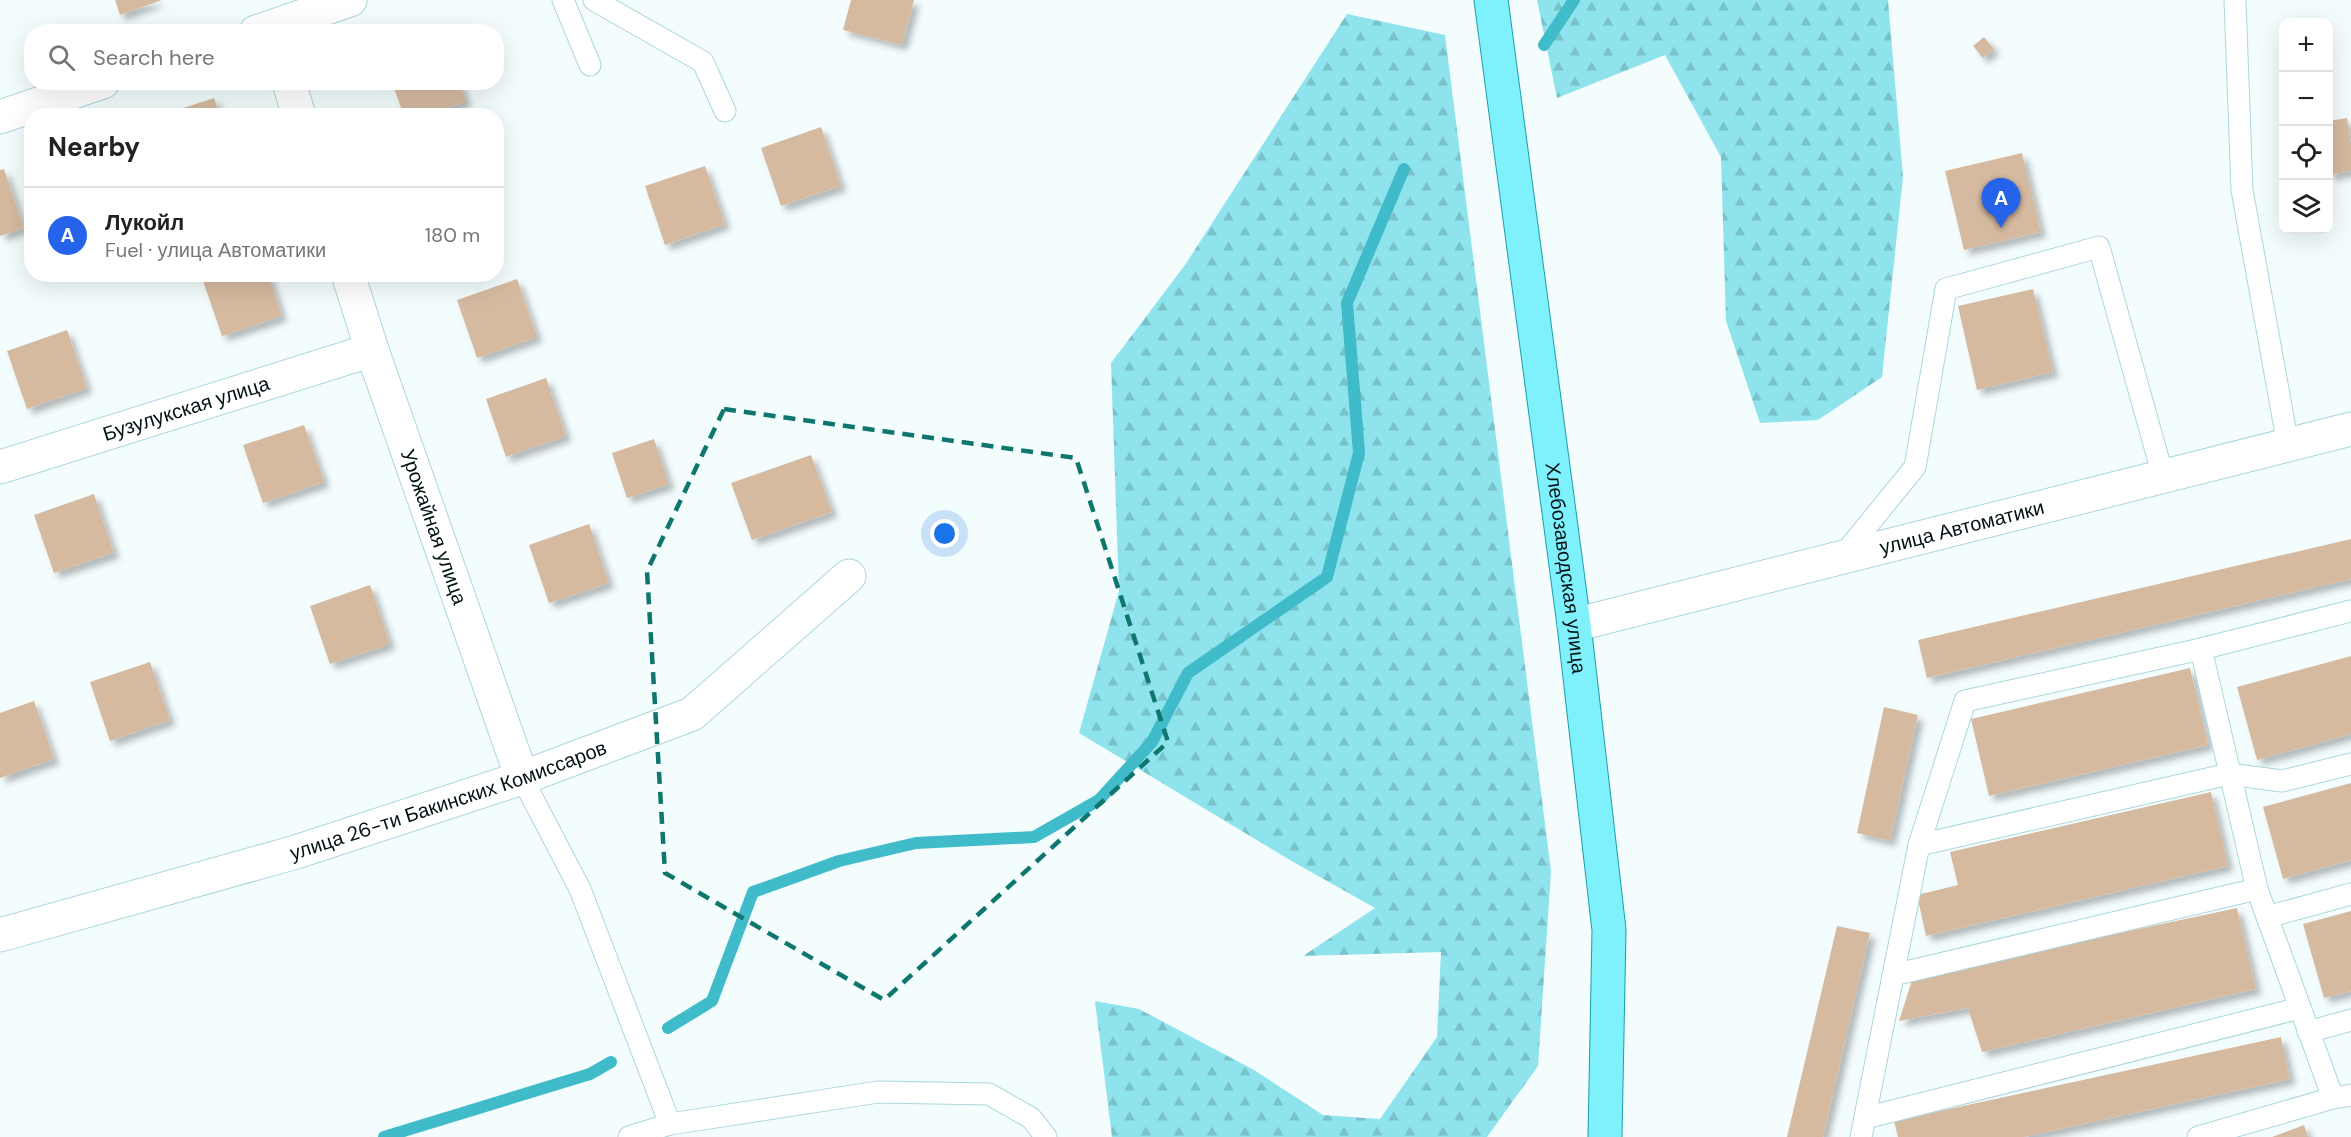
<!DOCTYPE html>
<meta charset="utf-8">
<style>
:root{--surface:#fff;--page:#f2f2f2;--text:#222;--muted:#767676;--line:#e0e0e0;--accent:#2563eb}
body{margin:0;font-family:"DM Sans",sans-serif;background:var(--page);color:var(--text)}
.controls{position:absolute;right:18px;top:18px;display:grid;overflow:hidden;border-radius:12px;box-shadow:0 6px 24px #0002}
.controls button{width:54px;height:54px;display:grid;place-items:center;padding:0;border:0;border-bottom:2px solid var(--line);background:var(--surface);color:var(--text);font:30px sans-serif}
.you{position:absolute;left:945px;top:534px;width:21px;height:21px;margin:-15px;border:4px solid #fff;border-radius:50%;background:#1a73e8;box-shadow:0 0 0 9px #1a73e833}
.badge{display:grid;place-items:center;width:39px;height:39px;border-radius:50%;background:var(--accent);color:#fff;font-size:20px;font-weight:700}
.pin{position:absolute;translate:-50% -50px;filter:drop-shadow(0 2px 3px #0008)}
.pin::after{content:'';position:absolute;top:32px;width:21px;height:18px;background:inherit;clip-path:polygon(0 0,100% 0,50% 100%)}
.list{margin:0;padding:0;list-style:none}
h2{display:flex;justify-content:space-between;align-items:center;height:78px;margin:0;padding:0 24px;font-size:26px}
h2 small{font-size:20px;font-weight:400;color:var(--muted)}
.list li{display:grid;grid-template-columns:39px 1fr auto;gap:18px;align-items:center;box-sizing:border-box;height:96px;padding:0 24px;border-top:2px solid var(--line)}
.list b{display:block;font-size:22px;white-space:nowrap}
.list p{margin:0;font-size:20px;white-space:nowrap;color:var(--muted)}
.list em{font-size:20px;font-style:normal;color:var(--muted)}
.icon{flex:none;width:33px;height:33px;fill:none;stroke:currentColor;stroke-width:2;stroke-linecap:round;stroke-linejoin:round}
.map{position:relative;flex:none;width:2351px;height:1137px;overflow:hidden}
.search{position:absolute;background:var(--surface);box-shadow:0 6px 24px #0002;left:24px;top:24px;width:480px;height:66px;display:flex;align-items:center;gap:15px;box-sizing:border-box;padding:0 21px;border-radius:24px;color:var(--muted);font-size:22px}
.panel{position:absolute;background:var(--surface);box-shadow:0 6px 24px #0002;left:24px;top:108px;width:480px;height:174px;border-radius:24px}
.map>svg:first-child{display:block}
</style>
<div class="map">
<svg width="2351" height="1137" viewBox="0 0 2351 1137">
<defs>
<pattern id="forest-firs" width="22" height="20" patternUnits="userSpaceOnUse" patternTransform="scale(1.5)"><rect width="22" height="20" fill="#8ee3ed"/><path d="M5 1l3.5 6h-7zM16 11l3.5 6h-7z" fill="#79c2ca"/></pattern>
<filter id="shadow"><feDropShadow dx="5.5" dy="5.5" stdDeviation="3" flood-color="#0004"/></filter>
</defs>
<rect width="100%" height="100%" fill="#f4fdfe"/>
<g fill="url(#forest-firs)">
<path d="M 1537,0 L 1888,0 L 1903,177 L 1882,377 L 1818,420 L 1760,423 L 1726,321 L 1721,157 L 1665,55 L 1557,98 Z"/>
<path d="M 1347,14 L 1445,35 L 1551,871 L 1538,1066 L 1487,1137 L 1112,1137 L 1095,1001 L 1139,1009 L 1254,1070 L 1323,1115 L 1380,1119 L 1437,1037 L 1441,952 L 1303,956 L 1375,908 L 1295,863 L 1079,733 L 1119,591 L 1111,363 L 1185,265 Z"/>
</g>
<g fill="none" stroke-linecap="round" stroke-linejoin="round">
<g stroke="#40bbc9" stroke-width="12">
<path d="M 1544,45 L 1574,0"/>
<path d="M 668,1028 L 712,1001 L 753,892 L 839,861 L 916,843 L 1034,837 L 1099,800 L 1152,742 L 1188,673 L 1327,577 L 1359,453 L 1347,303 L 1404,169"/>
<path d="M 384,1137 L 590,1074 L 611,1062"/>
</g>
</g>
<g fill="#d6baa0" filter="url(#shadow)">
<path d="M 115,0 L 162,0 L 120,15 Z"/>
<path d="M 851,0 L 914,0 L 902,45 L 843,30 Z"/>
<path d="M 1984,37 L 1994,49 L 1983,58 L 1973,46 Z"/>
<path d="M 392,82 L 459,82 L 466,101 L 425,116 L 404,116 Z"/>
<path d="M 214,98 L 220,116 L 162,116 L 162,115 Z"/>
<path d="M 2347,118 L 2351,144 L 2351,171 L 2328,175 L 2328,121 Z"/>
<path d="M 821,127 L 841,186 L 781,206 L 761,148 Z"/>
<path d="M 2022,153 L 2041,232 L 1964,250 L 1945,171 Z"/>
<path d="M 705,166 L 725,224 L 665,245 L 645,186 Z"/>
<path d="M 4,169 L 24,228 L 0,236 L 0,170 Z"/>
<path d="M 213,274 L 268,274 L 282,316 L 222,336 L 202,278 Z"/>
<path d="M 517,279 L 537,337 L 477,358 L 457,300 Z"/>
<path d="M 2033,289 L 2053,372 L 1977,390 L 1958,306 Z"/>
<path d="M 67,330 L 87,388 L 27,409 L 7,351 Z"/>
<path d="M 546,378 L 566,436 L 506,457 L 486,399 Z"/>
<path d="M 304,425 L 324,482 L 263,503 L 243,445 Z"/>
<path d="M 654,439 L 669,484 L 627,498 L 612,453 Z"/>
<path d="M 811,455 L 832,512 L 752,540 L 731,483 Z"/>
<path d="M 94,494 L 114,553 L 54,573 L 34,515 Z"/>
<path d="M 589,524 L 609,583 L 549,603 L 529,545 Z"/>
<path d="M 2351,539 L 2351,579 L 1927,678 L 1918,640 Z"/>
<path d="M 370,585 L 390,644 L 330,664 L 310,606 Z"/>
<path d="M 2351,656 L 2351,734 L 2257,760 L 2237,687 Z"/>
<path d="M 150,662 L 170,720 L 110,741 L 90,682 Z"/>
<path d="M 2190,668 L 2208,745 L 1989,796 L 1971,719 Z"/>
<path d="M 34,701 L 54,759 L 0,778 L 0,713 Z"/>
<path d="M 1884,707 L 1918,715 L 1890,841 L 1857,833 Z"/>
<path d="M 2351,783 L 2351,860 L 2283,879 L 2263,807 Z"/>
<path d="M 2211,792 L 2228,866 L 1926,936 L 1917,895 L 1958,885 L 1950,852 Z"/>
<path d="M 2237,908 L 2256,989 L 1982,1052 L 1968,1008 L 1899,1021 L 1913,977 Z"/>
<path d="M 2351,911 L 2351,991 L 2324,998 L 2303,924 Z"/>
<path d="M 1837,926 L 1870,933 L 1823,1137 L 1787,1137 Z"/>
<path d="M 2281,1037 L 2290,1079 L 2024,1137 L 1898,1137 L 1894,1121 Z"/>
<path d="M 2304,1125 L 2308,1137 L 2272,1137 Z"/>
</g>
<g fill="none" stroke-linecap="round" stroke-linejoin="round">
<defs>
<g id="service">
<path d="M 563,0 L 590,65"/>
<path d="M 594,0 L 703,62 L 725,111"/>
<path d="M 2235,0 L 2242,190 L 2288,445"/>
<path d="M 1841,558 L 1915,467 L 1946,289 L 2099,247 L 2163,476"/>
<path d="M 2201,649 L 2257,889 L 2333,1098"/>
<path d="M 522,778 L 580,889 L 670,1124"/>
<path d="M 1919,845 L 2229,774 L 2282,781 L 2351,764"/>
<path d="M 2267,917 L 2351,894"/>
<path d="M 1893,975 L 2257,889"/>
<path d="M 2308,1032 L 2351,1020"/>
<path d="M 1865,1118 L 2300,1008"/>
<path d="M 629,1137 L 670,1124 L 878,1092 L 989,1094 L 1031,1118 L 1046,1137"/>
<path d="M 1861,1137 L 1919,845 L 1965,701 L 2201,649 L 2351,611"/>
<path d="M 2198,1137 L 2333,1098 L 2351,1095"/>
</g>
<g id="minor">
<path d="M 256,32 L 350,0"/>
<path d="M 289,82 L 299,116"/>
<path d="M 0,117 L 103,82"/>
<path id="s1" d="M 348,274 L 372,350 L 522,778"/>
<path id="s2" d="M 0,467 L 372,350"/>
<path id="s3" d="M 1574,625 L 2351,429"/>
<path id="s4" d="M 0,935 L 296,852 L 522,778 L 692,714 L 849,576"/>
</g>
<g id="primary">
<path id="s5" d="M 1491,0 L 1574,625 L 1609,930 L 1605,1137"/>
</g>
</defs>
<use href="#service" stroke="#aad7dc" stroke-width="23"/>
<use href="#minor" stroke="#aad7dc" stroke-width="35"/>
<use href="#primary" stroke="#1b9daa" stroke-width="35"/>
<use href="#service" stroke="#fff" stroke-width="21"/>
<use href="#minor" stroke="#fff" stroke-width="33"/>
<use href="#primary" stroke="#7ef1fd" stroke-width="33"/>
</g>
<path fill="none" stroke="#0f766e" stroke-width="4.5" stroke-dasharray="12 8" stroke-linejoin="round" d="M 724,409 L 1076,458 L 1168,742 L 884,1000 L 665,873 L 647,571 Z"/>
<g text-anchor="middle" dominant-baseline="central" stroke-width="4.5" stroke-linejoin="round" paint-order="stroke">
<g font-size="20" fill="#021113" stroke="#f4fdfe">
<text stroke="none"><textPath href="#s2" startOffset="195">Бузулукская улица</textPath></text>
<text stroke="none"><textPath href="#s1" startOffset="267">Урожайная улица</textPath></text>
<text stroke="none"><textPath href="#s3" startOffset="400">улица Автоматики</textPath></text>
<text stroke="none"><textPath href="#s5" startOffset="573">Хлебозаводская улица</textPath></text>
<text stroke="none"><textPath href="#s4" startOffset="468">улица 26-ти Бакинских Комиссаров</textPath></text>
</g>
</g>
</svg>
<div class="controls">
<button>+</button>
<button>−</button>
<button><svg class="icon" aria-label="locate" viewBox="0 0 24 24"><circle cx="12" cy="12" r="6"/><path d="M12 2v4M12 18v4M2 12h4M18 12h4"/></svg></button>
<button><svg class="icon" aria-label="layers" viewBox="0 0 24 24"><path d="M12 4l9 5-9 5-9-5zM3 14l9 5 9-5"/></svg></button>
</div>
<div class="you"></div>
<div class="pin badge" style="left:2001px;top:228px">A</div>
<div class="search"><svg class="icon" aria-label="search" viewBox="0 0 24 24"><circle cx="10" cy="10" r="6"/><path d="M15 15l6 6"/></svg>Search here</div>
<section class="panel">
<h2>Nearby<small></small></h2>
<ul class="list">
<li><span class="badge">A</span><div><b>Лукойл</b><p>Fuel · улица Автоматики</p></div><em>180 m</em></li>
</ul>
</section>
</div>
